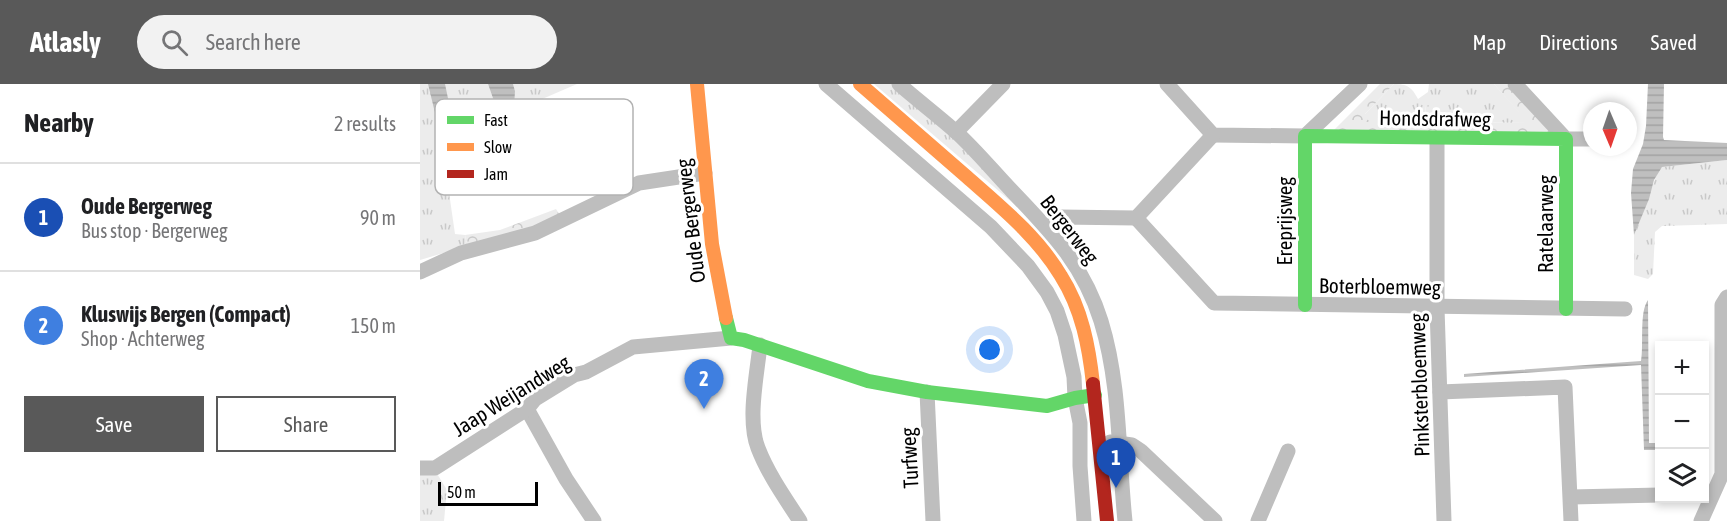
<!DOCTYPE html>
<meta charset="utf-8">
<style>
:root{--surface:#fff;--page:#f2f2f2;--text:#202124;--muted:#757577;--line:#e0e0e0;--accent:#595959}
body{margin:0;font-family:"Asap Condensed",sans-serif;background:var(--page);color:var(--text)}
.controls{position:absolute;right:18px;bottom:18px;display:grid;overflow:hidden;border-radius:0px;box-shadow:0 3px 9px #0003}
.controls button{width:54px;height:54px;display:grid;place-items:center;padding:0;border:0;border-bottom:2px solid var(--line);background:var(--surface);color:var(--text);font:30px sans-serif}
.compass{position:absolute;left:1163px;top:18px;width:54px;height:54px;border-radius:50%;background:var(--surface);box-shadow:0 3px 9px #0003;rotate:178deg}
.scale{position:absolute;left:18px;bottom:15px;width:100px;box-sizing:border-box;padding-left:6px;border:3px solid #000;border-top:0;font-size:16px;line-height:21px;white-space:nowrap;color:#000;-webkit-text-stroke:4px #fff;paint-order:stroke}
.you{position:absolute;left:570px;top:266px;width:21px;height:21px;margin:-15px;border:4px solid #fff;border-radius:50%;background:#1a73e8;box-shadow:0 0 0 9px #1a73e833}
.badge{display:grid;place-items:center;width:39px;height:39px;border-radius:50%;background:var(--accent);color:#fff;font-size:20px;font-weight:700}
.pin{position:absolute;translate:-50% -50px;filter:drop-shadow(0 2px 3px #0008)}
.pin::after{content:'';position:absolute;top:32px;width:21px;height:18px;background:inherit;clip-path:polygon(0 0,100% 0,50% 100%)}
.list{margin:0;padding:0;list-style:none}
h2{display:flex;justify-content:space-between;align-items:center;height:78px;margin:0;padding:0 24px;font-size:26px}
h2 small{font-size:20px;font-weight:400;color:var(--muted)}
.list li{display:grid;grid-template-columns:39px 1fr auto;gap:18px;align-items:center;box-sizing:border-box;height:108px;padding:0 24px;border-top:2px solid var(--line)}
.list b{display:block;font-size:22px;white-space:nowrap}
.list p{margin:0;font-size:20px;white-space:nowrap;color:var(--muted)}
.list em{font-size:20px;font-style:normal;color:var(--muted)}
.actions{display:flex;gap:12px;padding:18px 24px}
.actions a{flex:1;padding:14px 0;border:2px solid var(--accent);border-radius:0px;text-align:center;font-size:21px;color:var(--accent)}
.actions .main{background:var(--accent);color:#fff}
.icon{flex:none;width:33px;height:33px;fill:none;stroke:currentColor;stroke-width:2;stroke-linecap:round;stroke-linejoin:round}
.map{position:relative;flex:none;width:1307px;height:437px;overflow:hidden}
header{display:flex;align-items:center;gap:36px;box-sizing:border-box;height:84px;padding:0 30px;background:var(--accent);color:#fff}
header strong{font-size:28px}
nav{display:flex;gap:33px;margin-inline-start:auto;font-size:21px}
.search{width:420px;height:54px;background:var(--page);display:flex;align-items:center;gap:15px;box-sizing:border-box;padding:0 21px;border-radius:33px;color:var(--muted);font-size:22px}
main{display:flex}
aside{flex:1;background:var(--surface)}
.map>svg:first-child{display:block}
</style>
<header>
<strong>Atlasly</strong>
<div class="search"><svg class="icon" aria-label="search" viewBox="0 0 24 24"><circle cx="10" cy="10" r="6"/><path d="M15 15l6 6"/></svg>Search here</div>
<nav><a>Map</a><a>Directions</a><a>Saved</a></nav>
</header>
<main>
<aside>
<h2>Nearby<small>2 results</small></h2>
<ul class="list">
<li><span class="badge" style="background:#1a4fb4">1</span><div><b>Oude Bergerweg</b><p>Bus stop · Bergerweg</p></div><em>90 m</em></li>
<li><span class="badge" style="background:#3f7fe0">2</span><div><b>Kluswijs Bergen (Compact)</b><p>Shop · Achterweg</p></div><em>150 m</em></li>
</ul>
<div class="actions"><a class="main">Save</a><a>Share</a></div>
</aside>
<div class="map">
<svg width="1307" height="437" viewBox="0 0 1307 437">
<defs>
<pattern id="grass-tufts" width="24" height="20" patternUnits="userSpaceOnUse" patternTransform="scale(1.5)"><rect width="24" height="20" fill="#ececec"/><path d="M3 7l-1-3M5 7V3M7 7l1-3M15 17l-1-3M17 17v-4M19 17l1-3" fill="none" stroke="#c9c9c9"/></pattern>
<pattern id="forest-crowns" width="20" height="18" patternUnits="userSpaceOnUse" patternTransform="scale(1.5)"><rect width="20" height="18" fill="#ececec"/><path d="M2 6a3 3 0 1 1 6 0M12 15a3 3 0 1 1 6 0" fill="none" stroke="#c9c9c9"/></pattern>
<pattern id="water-rules" width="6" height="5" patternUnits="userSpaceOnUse" patternTransform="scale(1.5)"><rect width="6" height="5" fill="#bfbfbf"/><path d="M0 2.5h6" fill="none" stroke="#a2a2a2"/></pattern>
</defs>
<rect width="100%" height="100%" fill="#fff"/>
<g fill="url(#grass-tufts)">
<path d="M 0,0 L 68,0 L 75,20 L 81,26 L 90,26 L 95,7 L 93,0 L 157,0 L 106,22 L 115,45 L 32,60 L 29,45 L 25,81 L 35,150 L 45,151 L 47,162 L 0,176 Z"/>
<path d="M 454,0 L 473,0 L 538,58 L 601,126 Z"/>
<path d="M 974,0 C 987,0 992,3 998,15 L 1008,8 L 1009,0 L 1074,0 L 1109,39 L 1018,38 L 1006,21 L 1004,38 L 945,38 L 945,30 Z"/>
<path d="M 1307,76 L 1307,140 L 1242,142 L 1235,148 L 1233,190 L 1228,195 L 1214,191 L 1214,151 L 1238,87 L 1242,83 Z"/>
<path d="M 16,388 L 27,406 L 24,437 L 0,437 L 0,389 Z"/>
</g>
<g fill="url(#forest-crowns)">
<path d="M 960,0 L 974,0 L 945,30 L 945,38 L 1004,38 L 1006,21 L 1014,22 L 1018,38 L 1108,39 L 1074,0 L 1087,0 L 1132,50 L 912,48 Z"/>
<path d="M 136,125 L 141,133 L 123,140 L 47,162 L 45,151 L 80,146 Z"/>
</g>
<g fill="url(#water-rules)">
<path d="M 8,0 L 25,0 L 30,24 L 28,32 L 16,33 Z"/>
<path d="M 68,0 L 93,0 L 95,7 L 94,24 L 90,26 L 81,26 L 75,20 Z"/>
<path d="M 1228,0 L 1244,0 L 1243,53 L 1244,56 L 1307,59 L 1307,76 L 1242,83 L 1234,96 L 1229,115 L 1214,151 L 1211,109 L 1213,85 L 1223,60 L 1226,42 Z"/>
<path d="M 1228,216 L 1229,359 L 1239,359 L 1239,366 L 1224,366 L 1221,281 L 1044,293 L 1044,290 L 1221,277 C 1224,261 1219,228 1228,216 Z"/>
</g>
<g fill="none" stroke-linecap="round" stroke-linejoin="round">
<g stroke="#bebebe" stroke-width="15">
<path d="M 406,0 L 571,143 L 608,182 L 627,208 L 637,227 L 645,251 L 654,293 L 655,314 L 660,339 L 660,382 L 664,437"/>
<path d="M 479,0 C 497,16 517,31 535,47 C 555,65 573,87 592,107 C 632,149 663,180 681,237 C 701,302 698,371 705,437"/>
<path d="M 747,0 L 793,51 L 885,52 L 940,0"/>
<path d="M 1095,0 L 1146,55 L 1172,55"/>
<path d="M 536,48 L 583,0"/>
<path d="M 1017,55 L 1017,224 L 1024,437"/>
<path d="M 716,134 L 794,219 L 1205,225"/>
<path d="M 629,145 L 640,133 L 716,134 L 793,51"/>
<path d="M 0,188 L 41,169 L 115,149 L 219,99 L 285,89"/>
<path d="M 340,261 C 337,291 327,336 338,364 C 348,390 365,414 380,437"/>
<path d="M 507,308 L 513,437"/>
<path d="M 1020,308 L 1145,303 L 1151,437"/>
<path d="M 107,325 L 146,395 L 174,437"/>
<path d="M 690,358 L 712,361 L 721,367 L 795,437"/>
<path d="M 0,384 L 15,384 L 107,325 L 115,315 L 154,291 L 166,288 L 213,263 L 311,254"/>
<path d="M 1151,413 L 1240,411"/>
<path d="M 838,437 L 868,367"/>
<path d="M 1281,437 L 1302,390 L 1302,221 L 1307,213"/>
</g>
<g stroke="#63d668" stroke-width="14">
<path d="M 885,221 L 885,52 L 1146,55 L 1146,225"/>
<path d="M 306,234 L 311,254 L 324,256 L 448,297 L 507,308 L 627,322 L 655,314 L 675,311"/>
</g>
<g stroke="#ff974d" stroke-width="14">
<path d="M 277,0 L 292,160 L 306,234"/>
<path d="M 440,0 C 476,31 511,62 547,93 C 581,123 617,152 641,192 C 662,225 669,263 673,300"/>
</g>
<path stroke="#b3261e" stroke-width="14" d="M 673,300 L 687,437"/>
</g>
<g text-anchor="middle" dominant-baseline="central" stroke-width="6" stroke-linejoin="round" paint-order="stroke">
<g font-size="21" fill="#000" stroke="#fff">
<text transform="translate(1015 34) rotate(1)">Hondsdrafweg</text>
<text transform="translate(270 137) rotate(-97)">Oude Bergerweg</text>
<text transform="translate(864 137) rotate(-90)">Ereprijsweg</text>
<text transform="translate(1125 140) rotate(-90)">Ratelaarweg</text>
<text transform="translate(650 145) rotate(52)">Bergerweg</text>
<text transform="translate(960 202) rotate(1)">Boterbloemweg</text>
<text transform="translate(999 301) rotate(-92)">Pinksterbloemweg</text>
<text transform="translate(91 311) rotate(-32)">Jaap Weijandweg</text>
<text transform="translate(489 374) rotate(-93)">Turfweg</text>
</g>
</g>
<rect x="15" y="15" width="198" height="96" rx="9" fill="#fff" stroke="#b2b2b2" stroke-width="1.5"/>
<rect x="27" y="32" width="27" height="8" fill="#63d668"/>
<rect x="27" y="59" width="27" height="8" fill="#ff974d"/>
<rect x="27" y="86" width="27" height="8" fill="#b3261e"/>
<g font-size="16" fill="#000">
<text x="64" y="42">Fast</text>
<text x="64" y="69">Slow</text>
<text x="64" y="96">Jam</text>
</g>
</svg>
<div class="controls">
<button>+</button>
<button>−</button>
<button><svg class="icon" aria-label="layers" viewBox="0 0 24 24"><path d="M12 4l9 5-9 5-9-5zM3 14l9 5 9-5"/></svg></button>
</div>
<svg class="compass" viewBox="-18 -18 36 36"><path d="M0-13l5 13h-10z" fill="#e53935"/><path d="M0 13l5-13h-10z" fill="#757577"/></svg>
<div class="scale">50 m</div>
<div class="you"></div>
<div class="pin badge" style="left:696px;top:404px;background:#1a4fb4">1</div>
<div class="pin badge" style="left:284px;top:325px;background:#3f7fe0">2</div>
</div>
</main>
